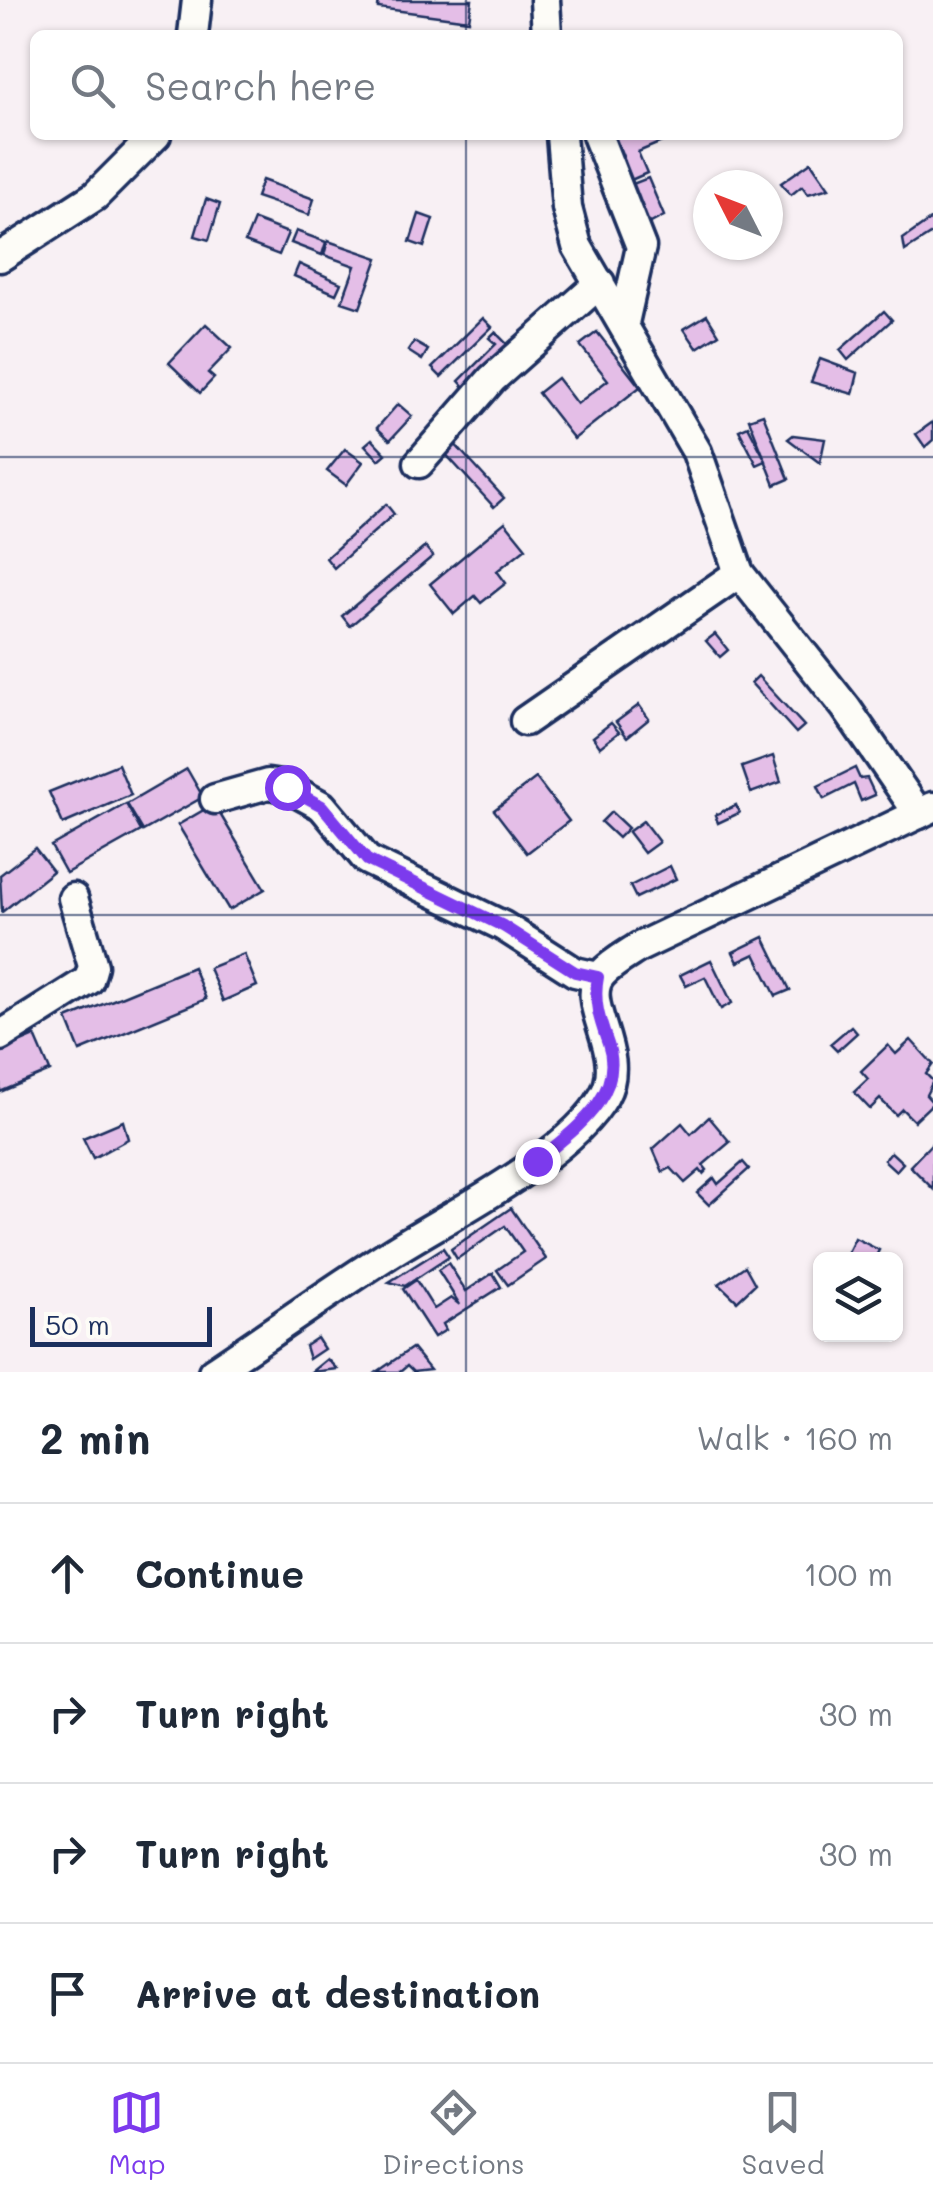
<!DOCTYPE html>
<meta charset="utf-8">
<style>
:root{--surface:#fff;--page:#f2f2f3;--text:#1f2937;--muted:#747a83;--line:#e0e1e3;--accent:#7c3aed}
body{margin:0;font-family:Mali,sans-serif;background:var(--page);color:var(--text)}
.controls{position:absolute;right:30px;bottom:30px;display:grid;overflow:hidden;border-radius:15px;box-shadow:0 2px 8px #0004}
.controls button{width:90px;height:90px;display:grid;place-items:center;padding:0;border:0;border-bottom:2px solid var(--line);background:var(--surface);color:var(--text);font:50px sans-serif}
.compass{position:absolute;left:693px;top:170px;width:90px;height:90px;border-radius:50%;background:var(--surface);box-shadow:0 2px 8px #0004;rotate:312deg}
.scale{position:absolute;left:30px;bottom:25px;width:182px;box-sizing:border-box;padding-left:10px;border:5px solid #1b2f5e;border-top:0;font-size:28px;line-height:35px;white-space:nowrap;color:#1b2f5e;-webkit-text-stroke:8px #fdfcf7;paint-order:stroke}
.stop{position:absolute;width:30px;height:30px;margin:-22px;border:8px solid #7c3aed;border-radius:50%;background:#fff}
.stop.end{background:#7c3aed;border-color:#fff;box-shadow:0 2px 10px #0008}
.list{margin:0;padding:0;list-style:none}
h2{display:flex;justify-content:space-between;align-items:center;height:130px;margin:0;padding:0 40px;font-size:42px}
h2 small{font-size:32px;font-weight:400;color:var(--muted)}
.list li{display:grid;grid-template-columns:65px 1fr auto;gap:30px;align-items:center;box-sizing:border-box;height:140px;padding:0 40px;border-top:2px solid var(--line)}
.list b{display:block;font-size:38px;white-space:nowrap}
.list em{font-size:32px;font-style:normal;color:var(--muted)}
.icon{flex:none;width:55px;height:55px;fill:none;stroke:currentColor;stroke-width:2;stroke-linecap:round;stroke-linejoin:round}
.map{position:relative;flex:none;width:933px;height:1372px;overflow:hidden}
.search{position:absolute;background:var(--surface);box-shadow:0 2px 8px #0004;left:30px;right:30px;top:30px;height:110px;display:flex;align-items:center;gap:25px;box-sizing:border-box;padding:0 35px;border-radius:15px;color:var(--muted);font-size:38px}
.sheet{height:690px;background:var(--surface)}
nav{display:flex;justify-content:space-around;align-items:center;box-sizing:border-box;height:140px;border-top:2px solid var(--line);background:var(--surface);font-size:28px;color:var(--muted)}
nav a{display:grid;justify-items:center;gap:5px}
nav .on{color:var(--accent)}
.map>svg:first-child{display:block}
</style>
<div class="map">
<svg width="933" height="1372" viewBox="0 0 933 1372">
<rect width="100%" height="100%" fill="#f8f0f4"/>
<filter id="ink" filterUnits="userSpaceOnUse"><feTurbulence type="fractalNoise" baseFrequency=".01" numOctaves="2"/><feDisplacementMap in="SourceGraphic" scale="20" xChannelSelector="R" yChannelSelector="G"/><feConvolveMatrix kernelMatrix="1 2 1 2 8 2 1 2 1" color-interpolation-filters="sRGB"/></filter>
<g filter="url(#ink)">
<g fill="#e4bee7" stroke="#1b2f5e" stroke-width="2.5">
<path d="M 379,0 L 472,0 L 469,20 L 378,8 Z"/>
<path d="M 678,135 L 638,152 L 647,173 L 631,180 L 610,136 Z"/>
<path d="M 811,162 L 829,188 L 808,194 L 802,186 L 791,195 L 781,183 Z"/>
<path d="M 648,178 L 664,216 L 647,225 L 630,185 Z"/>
<path d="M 262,180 L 314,199 L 309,215 L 256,197 Z"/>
<path d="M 206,199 L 220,204 L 209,240 L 195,236 Z"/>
<path d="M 419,214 L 433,219 L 424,247 L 410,242 Z"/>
<path d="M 933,218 L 933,233 L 905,251 L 903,239 Z"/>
<path d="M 254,220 L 288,233 L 279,255 L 245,242 Z"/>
<path d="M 296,231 L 326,242 L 322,255 L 291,243 Z"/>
<path d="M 328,241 L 378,258 L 360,308 L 342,302 L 355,266 L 324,255 Z"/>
<path d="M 299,264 L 341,283 L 336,294 L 294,276 Z"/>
<path d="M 884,311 L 892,320 L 848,360 L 840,350 Z"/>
<path d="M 707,315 L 719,334 L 697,348 L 684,329 Z"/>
<path d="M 483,318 L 492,327 L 441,377 L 432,368 Z"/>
<path d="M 206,324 L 232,348 L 208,373 L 214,378 L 200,393 L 169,363 Z"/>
<path d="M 495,332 L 509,346 L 466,389 L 459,381 L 496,344 L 489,338 Z"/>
<path d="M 597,332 L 640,387 L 574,439 L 538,393 L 557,378 L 577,404 L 608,380 L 580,345 Z"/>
<path d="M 414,342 L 428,350 L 422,360 L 408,351 Z"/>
<path d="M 820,359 L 858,373 L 853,394 L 811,382 Z"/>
<path d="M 398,404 L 412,416 L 390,440 L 377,428 Z"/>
<path d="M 763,414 L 789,479 L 775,485 L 749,419 Z"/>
<path d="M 933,422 L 933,440 L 925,447 L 916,434 Z"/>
<path d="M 748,426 L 766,461 L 757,465 L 739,430 Z"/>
<path d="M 793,435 L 825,439 L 820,463 L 788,439 Z"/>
<path d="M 372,439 L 386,454 L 379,460 L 365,445 Z"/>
<path d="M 452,441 L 504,498 L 494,507 L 442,450 Z"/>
<path d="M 345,449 L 363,462 L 346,485 L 327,471 Z"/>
<path d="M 386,504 L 394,514 L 334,568 L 326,558 Z"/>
<path d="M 505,522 L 526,548 L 497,571 L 506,583 L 481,603 L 475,596 L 454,614 L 430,584 Z"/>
<path d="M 425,547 L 433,556 L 350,626 L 342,616 Z"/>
<path d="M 715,634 L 728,650 L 720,657 L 706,641 Z"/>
<path d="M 758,676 L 804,726 L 796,733 L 751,683 Z"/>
<path d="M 639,705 L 649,719 L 627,737 L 616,722 Z"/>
<path d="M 611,723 L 619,732 L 600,747 L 593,737 Z"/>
<path d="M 773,756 L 781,782 L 751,793 L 742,767 Z"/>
<path d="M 118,764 L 131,795 L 63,824 L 49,792 Z"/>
<path d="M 855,768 L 860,779 L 867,778 L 875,795 L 861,801 L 854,784 L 824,799 L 818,786 Z"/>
<path d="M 187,769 L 203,797 L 143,831 L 127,804 Z"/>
<path d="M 536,778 L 569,821 L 527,853 L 494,810 Z"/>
<path d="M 126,804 L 141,831 L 66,873 L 51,846 Z"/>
<path d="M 214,804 L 265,889 L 229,910 L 178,825 Z"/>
<path d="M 736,805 L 739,813 L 718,823 L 715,815 Z"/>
<path d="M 611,812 L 628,828 L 618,838 L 601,822 Z"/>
<path d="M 643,821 L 659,842 L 644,853 L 628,832 Z"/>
<path d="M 35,848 L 53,871 L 2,912 L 0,875 Z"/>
<path d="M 670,866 L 676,879 L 636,898 L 630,886 Z"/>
<path d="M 764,937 L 790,990 L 776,996 L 755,954 L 738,962 L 733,952 Z"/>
<path d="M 244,954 L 257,986 L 223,1001 L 209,968 Z"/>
<path d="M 711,960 L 732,1003 L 721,1009 L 705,977 L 686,986 L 680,975 Z"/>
<path d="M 193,967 L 206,999 L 80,1051 L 67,1019 Z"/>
<path d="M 851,1026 L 857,1033 L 837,1051 L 830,1044 Z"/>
<path d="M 35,1036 L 50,1071 L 0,1092 L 0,1051 Z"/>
<path d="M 911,1040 L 933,1064 L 926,1074 L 933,1081 L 926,1095 L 933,1103 L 914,1121 L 902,1109 L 896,1115 L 880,1099 L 870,1109 L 854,1092 L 868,1079 L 861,1071 L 888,1045 L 896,1054 Z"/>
<path d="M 709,1117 L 730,1142 L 703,1165 L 707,1170 L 703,1174 L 700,1170 L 685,1183 L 671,1168 L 663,1172 L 653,1149 L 682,1123 L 691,1134 Z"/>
<path d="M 123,1121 L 128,1139 L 93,1158 L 83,1138 Z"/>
<path d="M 933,1142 L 933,1189 L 910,1166 Z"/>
<path d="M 891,1152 L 903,1163 L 896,1171 L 884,1160 Z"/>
<path d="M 743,1162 L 749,1169 L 709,1205 L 697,1193 L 714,1178 L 718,1184 Z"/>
<path d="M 511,1208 L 546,1259 L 508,1285 L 497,1270 L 523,1252 L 505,1226 L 457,1259 L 451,1249 Z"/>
<path d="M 855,1238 L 879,1250 L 874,1260 L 844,1260 Z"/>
<path d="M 443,1248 L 449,1257 L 405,1286 L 389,1282 Z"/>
<path d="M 448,1263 L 466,1291 L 493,1273 L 501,1287 L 443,1324 L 446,1330 L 434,1337 L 403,1289 L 416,1280 L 434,1309 L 451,1298 L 460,1305 L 438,1270 Z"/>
<path d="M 745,1266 L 755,1284 L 737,1301 L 719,1284 Z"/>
<path d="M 317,1338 L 324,1349 L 309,1359 L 305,1346 Z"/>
<path d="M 412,1348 L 430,1370 L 413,1372 L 407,1366 L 400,1372 L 377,1372 Z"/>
<path d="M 327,1359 L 337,1369 L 311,1372 Z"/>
</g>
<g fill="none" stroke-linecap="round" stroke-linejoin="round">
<defs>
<g id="minor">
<path d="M 545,0 L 547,35"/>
<path d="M 193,35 L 197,0"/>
<path d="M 561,135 L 567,208 L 577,246 L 697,452 L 739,573 L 846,708 L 919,814"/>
<path d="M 597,135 L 641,247 L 624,323"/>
<path d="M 0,257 L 95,196 L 156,135"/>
<path d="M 419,463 L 492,379 L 600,283"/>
<path d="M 525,721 L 739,573"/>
<path d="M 215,799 L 268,784 L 287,787 L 322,806 L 367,860 L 503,926 L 575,972 L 598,977"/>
<path d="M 0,1036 L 89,980 L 93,966 L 73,898"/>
<path d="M 213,1372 C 270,1334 326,1294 384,1257 C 445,1217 569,1158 604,1096 C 629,1052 576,1002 602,974 C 612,963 627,955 639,947 L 933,807"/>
</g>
</defs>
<use href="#minor" stroke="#1b2f5e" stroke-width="35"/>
<use href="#minor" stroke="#fdfcf7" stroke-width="28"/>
</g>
</g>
<g fill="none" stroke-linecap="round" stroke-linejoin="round" filter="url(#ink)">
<path stroke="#7c3aed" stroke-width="12" d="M 287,787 L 322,806 L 367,860 L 503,926 L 575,972 L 598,977 C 593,1002 600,1021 608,1044 C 626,1096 572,1131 537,1161"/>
</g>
<path fill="none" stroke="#1b2f5e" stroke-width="2.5" stroke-opacity="0.55" d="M 466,0 L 466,35M 466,135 L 466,1372M 0,457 L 933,457M 0,915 L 933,915"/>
</svg>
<div class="controls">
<button><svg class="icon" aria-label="layers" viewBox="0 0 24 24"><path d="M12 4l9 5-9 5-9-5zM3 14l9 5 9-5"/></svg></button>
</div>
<svg class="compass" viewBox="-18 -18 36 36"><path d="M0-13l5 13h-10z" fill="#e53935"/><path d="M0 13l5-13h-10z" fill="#747a83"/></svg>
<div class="scale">50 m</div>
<div class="stop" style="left:287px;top:787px"></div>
<div class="stop end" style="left:537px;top:1161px"></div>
<div class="search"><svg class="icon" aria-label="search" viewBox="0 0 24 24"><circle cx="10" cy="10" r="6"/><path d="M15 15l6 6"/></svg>Search here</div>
</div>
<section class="sheet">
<h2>2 min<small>Walk · 160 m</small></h2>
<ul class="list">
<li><svg class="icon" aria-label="ahead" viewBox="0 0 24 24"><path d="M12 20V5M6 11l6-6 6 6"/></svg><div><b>Continue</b></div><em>100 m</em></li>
<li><svg class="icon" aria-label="right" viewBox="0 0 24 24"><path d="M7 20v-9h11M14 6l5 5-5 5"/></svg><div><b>Turn right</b></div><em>30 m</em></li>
<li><svg class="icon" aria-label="right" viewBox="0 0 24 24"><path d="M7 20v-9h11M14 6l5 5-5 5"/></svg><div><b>Turn right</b></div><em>30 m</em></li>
<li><svg class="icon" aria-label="arrive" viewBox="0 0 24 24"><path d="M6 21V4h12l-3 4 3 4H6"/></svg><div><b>Arrive at destination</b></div></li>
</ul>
</section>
<nav>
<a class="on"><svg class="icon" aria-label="map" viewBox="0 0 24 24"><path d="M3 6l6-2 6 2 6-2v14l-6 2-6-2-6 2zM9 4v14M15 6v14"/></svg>Map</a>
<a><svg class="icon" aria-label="directions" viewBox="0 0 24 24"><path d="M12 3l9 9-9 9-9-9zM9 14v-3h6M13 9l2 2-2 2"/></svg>Directions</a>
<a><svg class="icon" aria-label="saved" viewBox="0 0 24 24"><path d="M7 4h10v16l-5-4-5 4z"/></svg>Saved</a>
</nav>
